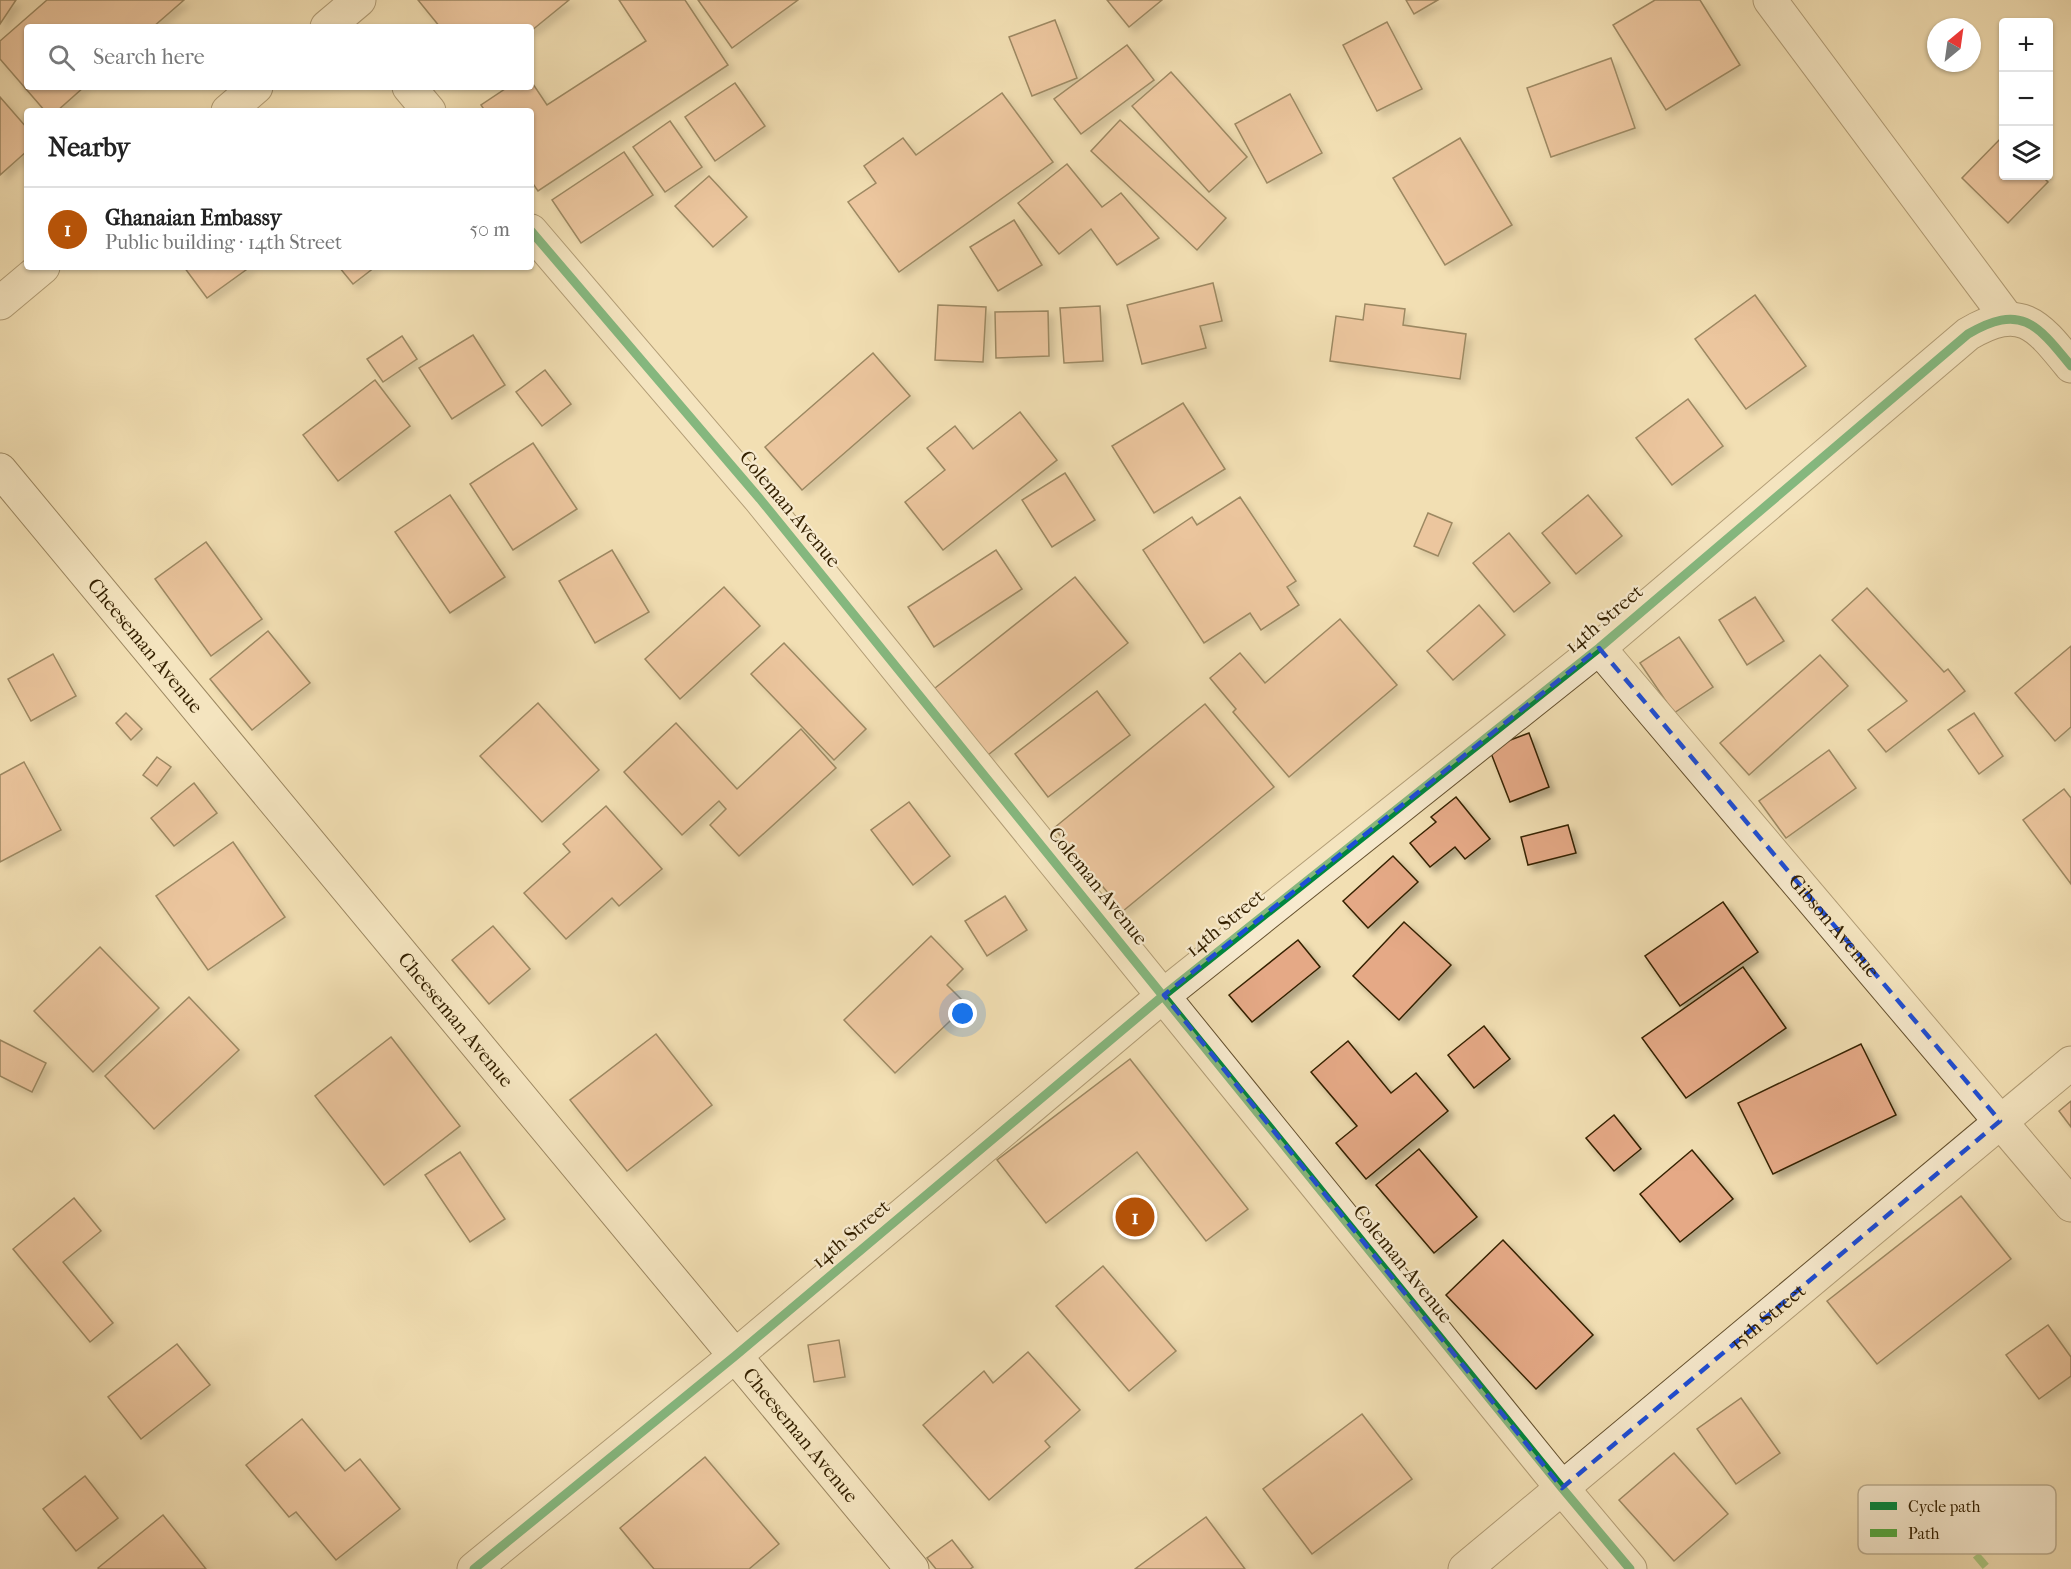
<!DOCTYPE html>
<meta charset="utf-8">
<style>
:root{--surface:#fff;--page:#f2f2f2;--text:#222;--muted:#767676;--line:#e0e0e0;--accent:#b45309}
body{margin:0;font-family:"IM FELL French Canon",serif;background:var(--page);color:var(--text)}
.controls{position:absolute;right:18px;top:18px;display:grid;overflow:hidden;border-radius:6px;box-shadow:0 2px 4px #0004}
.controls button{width:54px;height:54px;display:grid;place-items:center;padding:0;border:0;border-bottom:2px solid var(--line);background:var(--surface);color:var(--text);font:30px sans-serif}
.compass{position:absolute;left:1927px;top:18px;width:54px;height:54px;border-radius:50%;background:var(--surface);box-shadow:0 2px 4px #0004;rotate:29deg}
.you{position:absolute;left:963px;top:1014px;width:21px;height:21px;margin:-15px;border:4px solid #fff;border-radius:50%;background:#1a73e8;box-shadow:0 0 0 9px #1a73e833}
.badge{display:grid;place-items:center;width:39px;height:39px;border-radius:50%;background:var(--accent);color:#fff;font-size:20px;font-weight:700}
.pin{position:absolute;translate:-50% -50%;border:3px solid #fff;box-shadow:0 2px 6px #0006}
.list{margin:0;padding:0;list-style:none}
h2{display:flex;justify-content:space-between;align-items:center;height:78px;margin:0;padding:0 24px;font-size:26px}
h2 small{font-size:20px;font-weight:400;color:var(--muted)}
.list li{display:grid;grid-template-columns:39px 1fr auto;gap:18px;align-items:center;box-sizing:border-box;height:84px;padding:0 24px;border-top:2px solid var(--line)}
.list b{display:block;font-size:22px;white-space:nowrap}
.list p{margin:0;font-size:20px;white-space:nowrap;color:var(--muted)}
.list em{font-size:20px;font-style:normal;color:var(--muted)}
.icon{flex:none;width:33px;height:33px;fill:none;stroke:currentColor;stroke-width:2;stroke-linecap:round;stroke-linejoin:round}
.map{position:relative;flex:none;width:2071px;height:1569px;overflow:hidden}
.search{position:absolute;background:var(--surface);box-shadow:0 2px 4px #0004;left:24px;top:24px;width:510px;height:66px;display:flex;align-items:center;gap:15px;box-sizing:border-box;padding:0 21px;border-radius:6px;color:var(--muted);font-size:22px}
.panel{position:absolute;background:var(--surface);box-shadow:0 2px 4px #0004;left:24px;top:108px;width:510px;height:162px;border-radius:6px}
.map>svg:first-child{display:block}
</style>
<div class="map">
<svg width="2071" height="1569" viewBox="0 0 2071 1569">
<defs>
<filter id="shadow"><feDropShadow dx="5.5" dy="5.5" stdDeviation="3" flood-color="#0004"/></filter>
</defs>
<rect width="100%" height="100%" fill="#f2dfb3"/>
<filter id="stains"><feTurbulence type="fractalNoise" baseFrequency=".00333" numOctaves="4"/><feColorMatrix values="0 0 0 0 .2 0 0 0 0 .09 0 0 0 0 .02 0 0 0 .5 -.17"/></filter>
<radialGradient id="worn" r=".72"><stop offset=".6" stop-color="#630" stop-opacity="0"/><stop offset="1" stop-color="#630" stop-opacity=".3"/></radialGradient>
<g fill="#e5a986" stroke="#352101" stroke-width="1.5" filter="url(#shadow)">
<path d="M 0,0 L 16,0 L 0,24 Z"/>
<path d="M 47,0 L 184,0 L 153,27 L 27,27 L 27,87 L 84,87 L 57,111 L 45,111 L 0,59 L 0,41 Z"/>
<path d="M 418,0 L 569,0 L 531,31 L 531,27 L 440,27 Z"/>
<path d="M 619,0 L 685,0 L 728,65 L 538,191 L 531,181 L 531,111 L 485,111 L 481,105 L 508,87 L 531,87 L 531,81 L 547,105 L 646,41 Z"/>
<path d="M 698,0 L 798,0 L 732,48 Z"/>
<path d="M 1107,0 L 1162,0 L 1129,27 Z"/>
<path d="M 1406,0 L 1438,0 L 1414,14 Z"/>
<path d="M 1655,0 L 1700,0 L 1740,65 L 1666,110 L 1613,25 Z"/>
<path d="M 1055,20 L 1077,78 L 1032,96 L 1009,37 Z"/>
<path d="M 1387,22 L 1422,89 L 1377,111 L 1343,45 Z"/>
<path d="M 1127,45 L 1154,80 L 1081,134 L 1054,99 Z"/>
<path d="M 1611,58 L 1635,128 L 1551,157 L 1527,88 Z"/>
<path d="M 1171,72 L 1247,157 L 1209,192 L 1132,106 Z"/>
<path d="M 735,83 L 765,126 L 715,161 L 685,117 Z"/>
<path d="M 1002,93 L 1053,162 L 899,272 L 848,202 L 876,183 L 864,166 L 903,138 L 916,155 Z"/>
<path d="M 1290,94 L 1322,153 L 1267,183 L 1235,124 Z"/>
<path d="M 0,97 L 27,128 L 27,151 L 0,175 Z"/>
<path d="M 1120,120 L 1226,218 L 1197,250 L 1091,151 Z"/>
<path d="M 670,121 L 702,167 L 665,192 L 633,147 Z"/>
<path d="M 2002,137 L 2004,139 L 2004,176 L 2042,176 L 2048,182 L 2008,223 L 1962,178 Z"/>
<path d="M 1460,138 L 1512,225 L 1445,265 L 1393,178 Z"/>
<path d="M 624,152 L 653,195 L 581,243 L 552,200 Z"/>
<path d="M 1067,164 L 1102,207 L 1121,193 L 1159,238 L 1117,265 L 1091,229 L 1059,254 L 1018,203 Z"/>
<path d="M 709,176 L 747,217 L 713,247 L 675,206 Z"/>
<path d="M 1014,220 L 1042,265 L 998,291 L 970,247 Z"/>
<path d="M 184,267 L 250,267 L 207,298 Z"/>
<path d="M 339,267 L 375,267 L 353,284 Z"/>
<path d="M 1213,283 L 1222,321 L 1200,326 L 1206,348 L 1142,364 L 1127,305 Z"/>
<path d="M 1755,295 L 1806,366 L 1746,409 L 1695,339 Z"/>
<path d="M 1365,304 L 1405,309 L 1403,325 L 1466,334 L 1460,379 L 1330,361 L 1336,316 L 1363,320 Z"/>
<path d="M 938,305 L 986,307 L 983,362 L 935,360 Z"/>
<path d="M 1100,306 L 1103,361 L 1064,363 L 1060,308 Z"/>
<path d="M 1048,311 L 1049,356 L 996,358 L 995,312 Z"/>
<path d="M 473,335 L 505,385 L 452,419 L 419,368 Z"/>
<path d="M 402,336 L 417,359 L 383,382 L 367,359 Z"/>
<path d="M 873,353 L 910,396 L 802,490 L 765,447 Z"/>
<path d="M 545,370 L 571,404 L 542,426 L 516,392 Z"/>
<path d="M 375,380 L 410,426 L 338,481 L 303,435 Z"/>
<path d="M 1688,399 L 1723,446 L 1672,485 L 1636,438 Z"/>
<path d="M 1183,403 L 1225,469 L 1154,513 L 1112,446 Z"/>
<path d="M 1020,412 L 1057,460 L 943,550 L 905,502 L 945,470 L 927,448 L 955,426 L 973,449 Z"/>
<path d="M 533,443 L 577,509 L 513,550 L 470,484 Z"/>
<path d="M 1065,473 L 1095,520 L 1052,547 L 1022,500 Z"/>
<path d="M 450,495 L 505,577 L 450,613 L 395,532 Z"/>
<path d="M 1588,495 L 1622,536 L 1576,574 L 1542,533 Z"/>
<path d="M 1240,497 L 1296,581 L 1287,587 L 1299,605 L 1261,630 L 1250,613 L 1204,643 L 1143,550 L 1192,517 L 1197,525 Z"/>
<path d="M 1428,513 L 1452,523 L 1438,556 L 1414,546 Z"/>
<path d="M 1509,533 L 1550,583 L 1514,612 L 1473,563 Z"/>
<path d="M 206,542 L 262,619 L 211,656 L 155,579 Z"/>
<path d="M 612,550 L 649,612 L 595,643 L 559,581 Z"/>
<path d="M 996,550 L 1022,589 L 934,647 L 908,607 Z"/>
<path d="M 1075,577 L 1128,643 L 983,759 L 930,692 Z"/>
<path d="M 724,587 L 760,626 L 680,699 L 645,659 Z"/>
<path d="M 1867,588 L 1944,672 L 1948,669 L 1965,691 L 1886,752 L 1868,730 L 1907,701 L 1832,620 Z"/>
<path d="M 1755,597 L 1784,641 L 1747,665 L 1719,620 Z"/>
<path d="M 1479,605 L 1505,635 L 1453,680 L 1427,651 Z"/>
<path d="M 1340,619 L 1397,685 L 1289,777 L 1233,712 L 1236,709 L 1210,678 L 1240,653 L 1265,683 Z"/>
<path d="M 268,631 L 310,683 L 252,730 L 210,679 Z"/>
<path d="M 1679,637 L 1713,687 L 1674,713 L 1640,663 Z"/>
<path d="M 784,643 L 866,729 L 834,760 L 751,674 Z"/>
<path d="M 2071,646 L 2071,727 L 2055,741 L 2015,693 Z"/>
<path d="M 53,654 L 76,696 L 31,721 L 8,679 Z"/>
<path d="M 1820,655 L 1848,686 L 1749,775 L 1720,743 Z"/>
<path d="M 1097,691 L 1130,735 L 1048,797 L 1015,754 Z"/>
<path d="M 538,703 L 599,770 L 542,822 L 480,756 Z"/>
<path d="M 1205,704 L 1274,787 L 1123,911 L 1054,828 Z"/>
<path d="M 126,713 L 142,729 L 131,740 L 116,723 Z"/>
<path d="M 1974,713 L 2003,756 L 1979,774 L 1948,730 Z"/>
<path d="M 676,723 L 737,789 L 801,729 L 836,768 L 739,856 L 710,825 L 726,809 L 719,801 L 682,835 L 624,772 Z"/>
<path d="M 1529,733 L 1549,787 L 1510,802 L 1489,748 Z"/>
<path d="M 1829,750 L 1856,788 L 1786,838 L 1759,801 Z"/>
<path d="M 157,757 L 171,767 L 157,786 L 143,775 Z"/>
<path d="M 24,762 L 61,830 L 0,862 L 0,775 Z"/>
<path d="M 194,783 L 217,813 L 174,846 L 151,818 Z"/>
<path d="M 2064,789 L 2071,798 L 2071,884 L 2023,820 Z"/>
<path d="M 1456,797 L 1490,839 L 1465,859 L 1455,847 L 1430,867 L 1410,843 L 1436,822 L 1431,817 Z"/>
<path d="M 909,802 L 950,856 L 913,885 L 871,830 Z"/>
<path d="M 606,806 L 662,869 L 619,906 L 612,898 L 566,939 L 524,893 L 570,852 L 563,844 Z"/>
<path d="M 1568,825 L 1576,853 L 1528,865 L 1521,837 Z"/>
<path d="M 233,842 L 285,917 L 208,970 L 156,896 Z"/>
<path d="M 1393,856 L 1418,882 L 1368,928 L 1343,901 Z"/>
<path d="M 1005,896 L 1027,930 L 987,956 L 965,921 Z"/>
<path d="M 1723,902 L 1758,952 L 1680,1006 L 1645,956 Z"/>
<path d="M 1404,922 L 1451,965 L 1399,1020 L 1353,976 Z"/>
<path d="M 493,926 L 530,969 L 489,1004 L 452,960 Z"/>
<path d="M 931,936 L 963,969 L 947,985 L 967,1005 L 895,1073 L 844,1020 Z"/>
<path d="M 1298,940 L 1320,967 L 1252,1022 L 1229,995 Z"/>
<path d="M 100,947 L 159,1008 L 93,1072 L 34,1011 Z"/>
<path d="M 1743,967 L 1786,1028 L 1686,1098 L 1642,1038 Z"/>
<path d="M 189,997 L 239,1050 L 154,1129 L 105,1076 Z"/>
<path d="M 1484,1026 L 1510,1059 L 1474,1088 L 1448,1055 Z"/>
<path d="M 656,1034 L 712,1105 L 627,1171 L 570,1100 Z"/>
<path d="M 391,1037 L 460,1126 L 384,1185 L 315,1096 Z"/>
<path d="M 0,1040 L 46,1063 L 32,1092 L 0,1076 Z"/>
<path d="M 1348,1041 L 1391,1093 L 1416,1073 L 1448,1111 L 1366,1179 L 1336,1143 L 1357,1126 L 1311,1072 Z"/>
<path d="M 1861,1044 L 1896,1115 L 1773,1174 L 1738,1103 Z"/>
<path d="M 1130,1059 L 1248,1209 L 1206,1241 L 1137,1152 L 1046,1223 L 997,1160 Z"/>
<path d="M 2071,1101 L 2071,1127 L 2059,1111 Z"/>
<path d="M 1614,1115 L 1641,1149 L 1614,1171 L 1586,1138 Z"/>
<path d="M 1419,1149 L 1477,1217 L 1434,1253 L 1376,1185 Z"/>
<path d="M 1692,1150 L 1733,1199 L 1680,1242 L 1640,1194 Z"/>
<path d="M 460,1152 L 505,1219 L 470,1242 L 425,1175 Z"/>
<path d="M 1961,1196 L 2011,1259 L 1877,1364 L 1827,1301 Z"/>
<path d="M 74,1198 L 101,1231 L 63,1262 L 113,1323 L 90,1342 L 13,1249 Z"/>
<path d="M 1503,1240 L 1593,1335 L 1536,1389 L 1446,1295 Z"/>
<path d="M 1103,1266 L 1176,1351 L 1129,1391 L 1056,1306 Z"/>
<path d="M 2048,1325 L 2071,1357 L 2071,1376 L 2039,1399 L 2006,1355 Z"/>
<path d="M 839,1340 L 845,1377 L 814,1382 L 808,1345 Z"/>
<path d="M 177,1344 L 210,1385 L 141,1439 L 108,1397 Z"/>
<path d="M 1028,1352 L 1080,1410 L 1045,1441 L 1050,1447 L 989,1500 L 923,1425 L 984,1371 L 993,1383 Z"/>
<path d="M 1741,1398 L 1780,1453 L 1736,1484 L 1697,1429 Z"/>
<path d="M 1362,1414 L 1412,1479 L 1312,1554 L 1263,1489 Z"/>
<path d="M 302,1419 L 345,1471 L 360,1459 L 400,1509 L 336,1560 L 296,1512 L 289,1517 L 246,1465 Z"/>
<path d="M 1674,1453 L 1728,1514 L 1674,1561 L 1619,1500 Z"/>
<path d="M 705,1457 L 779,1544 L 749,1569 L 654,1569 L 620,1528 Z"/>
<path d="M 85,1476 L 118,1518 L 76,1551 L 43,1509 Z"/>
<path d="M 163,1515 L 206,1569 L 99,1569 L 98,1568 Z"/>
<path d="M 1206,1517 L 1245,1569 L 1135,1569 Z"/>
<path d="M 952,1540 L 973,1567 L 970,1569 L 936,1569 L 927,1558 Z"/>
</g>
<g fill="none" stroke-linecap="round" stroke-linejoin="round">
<defs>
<g id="street">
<path d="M 1770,0 L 2007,318"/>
<path d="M 327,27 L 359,0"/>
<path d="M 409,87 L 429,111"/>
<path d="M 228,111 L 256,87"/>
<path d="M 531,231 L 760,499 L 1562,1488 L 1630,1569"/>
<path d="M 0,303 L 43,267"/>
<path id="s1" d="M 1599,648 L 2071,1205"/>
<path d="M 474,1569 L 735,1356 L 1164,995 L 1599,648 L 1968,334 C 2021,303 2037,324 2071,366"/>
<path id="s2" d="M 1465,1569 L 2071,1063"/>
</g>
<g id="secondary">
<path id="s3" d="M 0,470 L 912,1569"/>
</g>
</defs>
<use href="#street" stroke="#64502e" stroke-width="35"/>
<use href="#secondary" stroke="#352101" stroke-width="35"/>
<use href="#street" stroke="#f7eace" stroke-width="33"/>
<use href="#secondary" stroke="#f7eace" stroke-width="33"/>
<path stroke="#54aa40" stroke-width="8" stroke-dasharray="15 8" stroke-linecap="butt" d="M 1976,1555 L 1988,1569"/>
<defs>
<g id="cycleway">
<path d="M 531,231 L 760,499 L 1562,1488 L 1630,1569"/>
<path d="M 474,1569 L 735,1356 L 1164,995 L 1599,648 L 1968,334 C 2021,303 2037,324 2071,366"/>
</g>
</defs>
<use href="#cycleway" stroke="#f7eace" stroke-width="13"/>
<use href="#cycleway" stroke="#00873e" stroke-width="9"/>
</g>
<path d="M0 0H2071V1569H0ZM 1599,648 L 2000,1121 L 1562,1488 L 1164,995 Z" fill="#f2dfb3" fill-opacity=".55" fill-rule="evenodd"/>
<path fill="none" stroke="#1d4ed8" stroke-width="4.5" stroke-dasharray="12 8" stroke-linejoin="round" d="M 1599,648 L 2000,1121 L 1562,1488 L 1164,995 Z"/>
<g text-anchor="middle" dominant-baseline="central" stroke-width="4.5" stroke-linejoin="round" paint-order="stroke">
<g font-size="20" fill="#352101" stroke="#f7eace">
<text transform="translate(790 509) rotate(50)">Coleman Avenue</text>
<text transform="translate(1604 619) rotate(-40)">14th Street</text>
<text stroke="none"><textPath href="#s3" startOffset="228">Cheeseman Avenue</textPath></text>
<text transform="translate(1098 886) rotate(51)">Coleman Avenue</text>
<text transform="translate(1225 923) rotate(-39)">14th Street</text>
<text stroke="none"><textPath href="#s1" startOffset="364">Gibson Avenue</textPath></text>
<text stroke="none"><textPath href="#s3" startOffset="714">Cheeseman Avenue</textPath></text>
<text transform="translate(851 1234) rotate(-40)">14th Street</text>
<text transform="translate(1403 1264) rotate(51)">Coleman Avenue</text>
<text stroke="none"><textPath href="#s2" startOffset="394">15th Street</textPath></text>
<text stroke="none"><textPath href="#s3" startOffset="1254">Cheeseman Avenue</textPath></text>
</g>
</g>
<rect x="1858" y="1485" width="198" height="69" rx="9" fill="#f7eace" stroke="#bdae90" stroke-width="1.5"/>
<rect x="1870" y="1502" width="27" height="8" fill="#00873e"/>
<rect x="1870" y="1529" width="27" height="8" fill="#54aa40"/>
<g font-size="16" fill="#352101">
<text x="1908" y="1512">Cycle path</text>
<text x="1908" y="1539">Path</text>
</g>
<rect width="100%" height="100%" filter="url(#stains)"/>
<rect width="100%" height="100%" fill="url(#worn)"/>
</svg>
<div class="controls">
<button>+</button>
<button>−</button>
<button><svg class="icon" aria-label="layers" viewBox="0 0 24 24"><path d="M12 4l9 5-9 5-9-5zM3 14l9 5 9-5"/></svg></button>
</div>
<svg class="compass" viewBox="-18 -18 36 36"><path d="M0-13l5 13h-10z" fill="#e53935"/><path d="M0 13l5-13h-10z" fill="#767676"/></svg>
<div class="you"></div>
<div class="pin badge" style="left:1135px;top:1217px">1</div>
<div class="search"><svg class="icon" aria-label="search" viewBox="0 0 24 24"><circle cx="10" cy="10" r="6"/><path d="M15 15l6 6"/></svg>Search here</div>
<section class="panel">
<h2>Nearby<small></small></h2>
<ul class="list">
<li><span class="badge">1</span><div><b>Ghanaian Embassy</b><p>Public building · 14th Street</p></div><em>50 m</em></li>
</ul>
</section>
</div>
